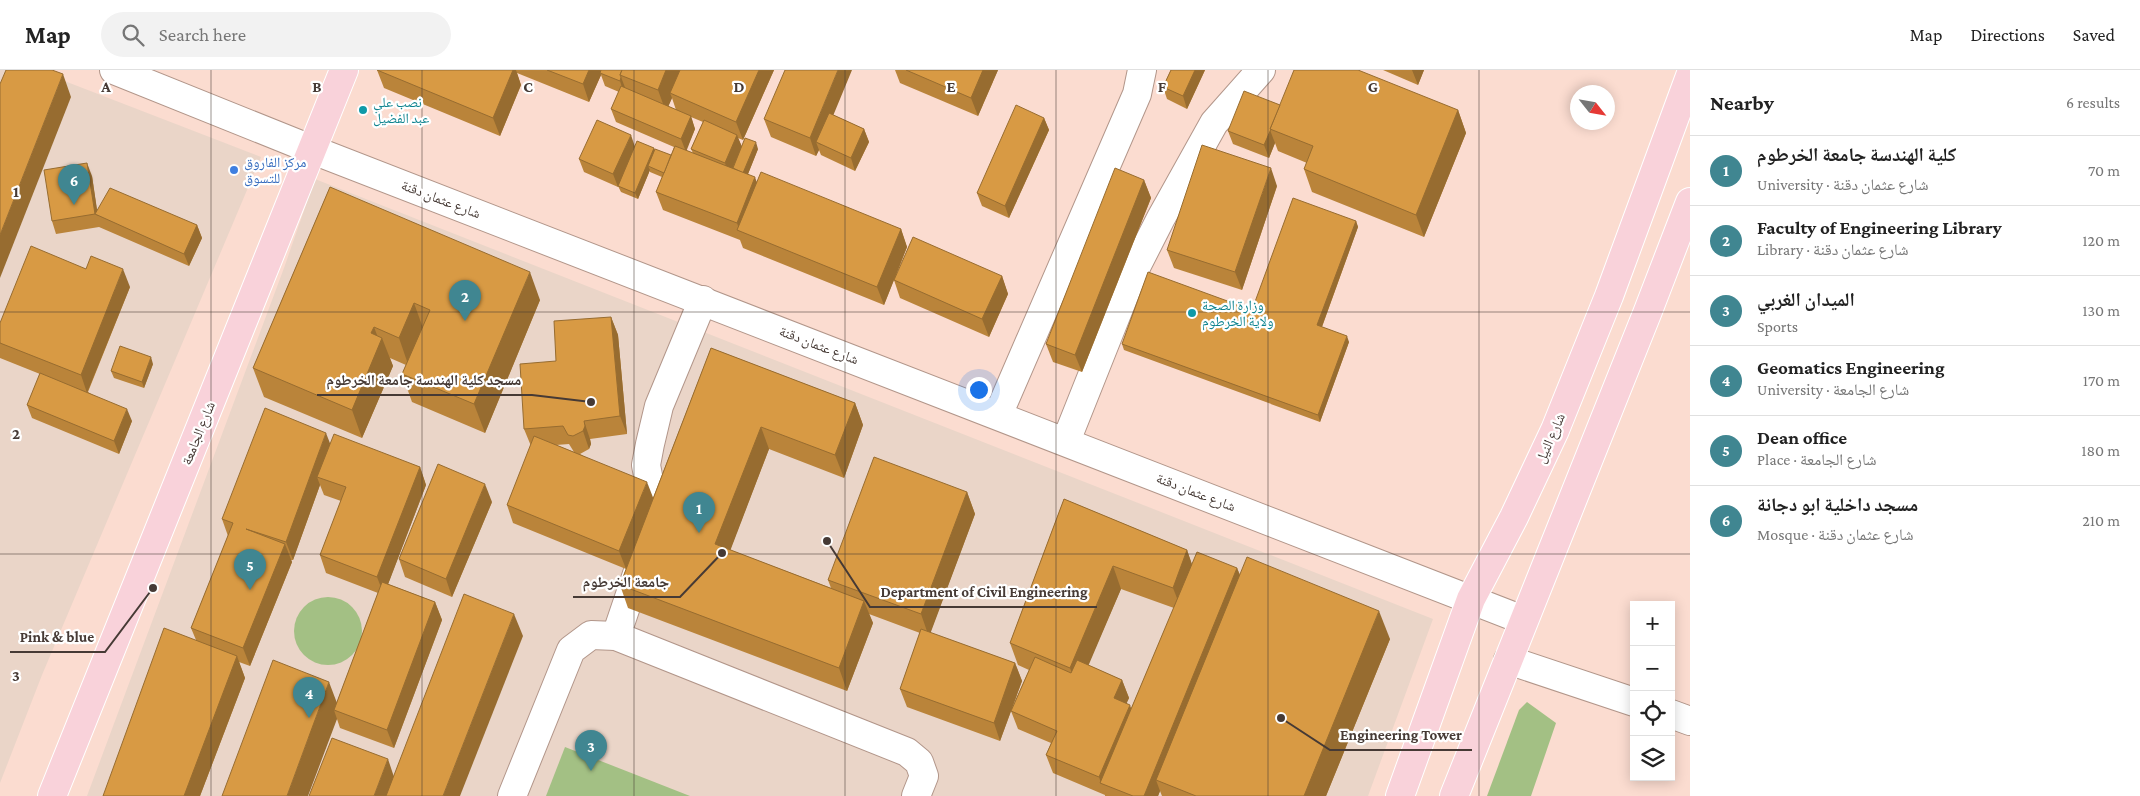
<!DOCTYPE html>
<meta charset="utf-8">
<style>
:root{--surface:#fff;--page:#f2f2f2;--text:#222;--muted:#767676;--line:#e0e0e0;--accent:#408691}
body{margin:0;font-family:"Crimson Pro","Noto Naskh Arabic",serif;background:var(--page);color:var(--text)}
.controls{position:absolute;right:15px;bottom:15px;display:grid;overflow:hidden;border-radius:0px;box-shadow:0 2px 12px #0003}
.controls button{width:45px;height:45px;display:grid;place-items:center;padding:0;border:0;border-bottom:1px solid var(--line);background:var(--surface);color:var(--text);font:25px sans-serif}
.compass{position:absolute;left:1570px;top:15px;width:45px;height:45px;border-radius:50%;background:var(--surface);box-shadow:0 2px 12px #0003;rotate:121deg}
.you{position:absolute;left:978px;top:319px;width:18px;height:18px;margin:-12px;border:4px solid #fff;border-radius:50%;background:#1a73e8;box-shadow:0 0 0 8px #1a73e833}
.badge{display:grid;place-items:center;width:32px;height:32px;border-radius:50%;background:var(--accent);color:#fff;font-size:16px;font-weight:700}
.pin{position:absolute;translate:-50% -41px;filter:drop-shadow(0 1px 2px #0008)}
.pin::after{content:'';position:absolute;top:26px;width:18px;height:15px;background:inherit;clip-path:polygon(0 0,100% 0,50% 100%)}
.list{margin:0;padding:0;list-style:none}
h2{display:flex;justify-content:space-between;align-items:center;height:65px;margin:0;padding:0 20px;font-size:21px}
h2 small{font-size:16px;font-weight:400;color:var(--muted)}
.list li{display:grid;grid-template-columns:32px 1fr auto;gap:15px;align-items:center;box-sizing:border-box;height:70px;padding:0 20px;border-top:1px solid var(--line)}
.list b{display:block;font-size:19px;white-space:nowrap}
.list p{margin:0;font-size:16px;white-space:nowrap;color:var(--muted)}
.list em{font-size:16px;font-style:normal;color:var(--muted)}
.icon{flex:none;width:28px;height:28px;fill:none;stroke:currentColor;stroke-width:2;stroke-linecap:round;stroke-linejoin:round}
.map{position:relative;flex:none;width:1690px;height:726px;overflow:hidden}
header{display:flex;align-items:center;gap:30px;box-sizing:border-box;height:70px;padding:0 25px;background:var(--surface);border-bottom:1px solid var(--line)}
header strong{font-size:24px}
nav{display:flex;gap:28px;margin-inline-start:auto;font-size:18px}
.search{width:350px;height:45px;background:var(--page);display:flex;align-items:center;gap:12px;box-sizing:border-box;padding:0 18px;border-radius:28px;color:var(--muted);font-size:19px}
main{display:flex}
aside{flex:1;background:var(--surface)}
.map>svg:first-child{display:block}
</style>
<header>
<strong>Map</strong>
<div class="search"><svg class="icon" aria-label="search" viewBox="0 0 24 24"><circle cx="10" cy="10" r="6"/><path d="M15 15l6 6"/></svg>Search here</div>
<nav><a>Map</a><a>Directions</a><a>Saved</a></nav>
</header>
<main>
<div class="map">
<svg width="1690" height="726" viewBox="0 0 1690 726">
<rect width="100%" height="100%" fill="#fbdcd0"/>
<g fill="#ead5c8">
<path d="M 0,0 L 36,0 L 261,87 L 42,605 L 0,713 Z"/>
<path d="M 315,109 L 1433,549 L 1368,726 L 87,726 L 284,198 Z"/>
</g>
<g fill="#a3c084">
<circle cx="328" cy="561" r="34"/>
<path d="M 1527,632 L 1556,653 L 1531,726 L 1487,726 L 1519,640 Z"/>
<path d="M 565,677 L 690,726 L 546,726 Z"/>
</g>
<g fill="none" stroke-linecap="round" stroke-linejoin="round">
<defs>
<g id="minor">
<path d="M 114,0 L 313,80 L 1523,550"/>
<path d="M 998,345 L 1137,24 L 1142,0"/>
<path d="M 1066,371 L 1133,203 L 1161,148 L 1214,53 L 1261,0"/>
<path d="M 653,457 L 658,442 L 658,427 L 649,411 L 646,395 L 650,374 L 659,336 L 703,230"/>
<path d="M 616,566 L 639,498"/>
<path d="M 1508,590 L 1634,632"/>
<path d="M 1671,644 L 1690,651"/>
<path d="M 512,726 L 571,580 L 591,565 L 616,566 L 907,682 L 919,692 L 924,706 L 916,726"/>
</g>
<g id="major">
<path d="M 52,726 L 344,0"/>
<path d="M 1400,726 L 1471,529 L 1514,447 L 1555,360 L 1609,226 L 1690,6"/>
<path d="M 1454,726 L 1648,241 L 1690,132"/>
</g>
</defs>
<use href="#minor" stroke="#b2968a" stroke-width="30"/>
<use href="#major" stroke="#fff" stroke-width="30"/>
<use href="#minor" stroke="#fff" stroke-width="28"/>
<use href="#major" stroke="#f9d2da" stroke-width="28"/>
</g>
<g fill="#ba843a" fill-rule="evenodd">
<path d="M 377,0 L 774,0 L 743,70 L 738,68 L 742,77 L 758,79 L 748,104 L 757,112 L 901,159 L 907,177 L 897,203 L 1002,206 L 1008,224 L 989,267 L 900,228 L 894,210 L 884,235 L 743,178 L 740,170 L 663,140 L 656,122 L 662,107 L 650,102 L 650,100 L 638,129 L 621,122 L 618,116 L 618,117 L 584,102 L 579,89 L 635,76 L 654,78 L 655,81 L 671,85 L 674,77 L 616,52 L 611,39 L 619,22 L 605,16 L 601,5 L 589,32 L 517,3 L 521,15 L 500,66 L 384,18 ZM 672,28 L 676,40 L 668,36 ZM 691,47 L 703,52 L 691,79 L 693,83 L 686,80 L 695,59 Z"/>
<path d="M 895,0 L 998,0 L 978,46 L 900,13 Z"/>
<path d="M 1171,0 L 1205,0 L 1187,39 L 1167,29 L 1163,17 Z"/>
<path d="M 1383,0 L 1424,0 L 1418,15 Z"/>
<path d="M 1280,35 L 1458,40 L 1466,63 L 1424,167 L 1312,122 L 1304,99 L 1307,93 L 1278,81 L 1275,73 L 1269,88 L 1233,74 L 1228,61 Z"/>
<path d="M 833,45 L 864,59 L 869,72 L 855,101 L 821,85 L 819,80 L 816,86 L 771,67 L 764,49 Z"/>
<path d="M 1044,48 L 1049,60 L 1009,148 L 982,136 L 977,123 Z"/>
<path d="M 92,106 L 97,141 L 197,155 L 202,168 L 189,196 L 99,157 L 56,164 L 52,151 Z"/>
<path d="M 1144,110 L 1151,128 L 1082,302 L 1053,292 L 1046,274 Z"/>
<path d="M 1277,116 L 1242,220 L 1174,198 L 1167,180 Z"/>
<path d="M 330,117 L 540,230 L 485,363 L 412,332 L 402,304 L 406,295 L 390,288 L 393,296 L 362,368 L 264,327 L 253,298 Z"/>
<path d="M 1356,151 L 1358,157 L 1322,257 L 1349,272 L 1320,352 L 1124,280 L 1122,274 L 1252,240 Z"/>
<path d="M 130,217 L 88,322 L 132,351 L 119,384 L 32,348 L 27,335 L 40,304 L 0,288 L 0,253 Z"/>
<path d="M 611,247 L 618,265 L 627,364 L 590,369 L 591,374 L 589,379 L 580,384 L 653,428 L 711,278 L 855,333 L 863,355 L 844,408 L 769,379 L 730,480 L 831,518 L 828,510 L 967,422 L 975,444 L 930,563 L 1015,593 L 1022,611 L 1000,671 L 907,637 L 900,619 L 920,563 L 869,544 L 873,553 L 847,621 L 628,538 L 620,515 L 626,499 L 513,453 L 507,435 L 531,376 L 524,359 ZM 569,374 L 574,382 L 556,375 Z"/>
<path d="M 153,294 L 144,318 L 114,308 L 111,301 Z"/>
<path d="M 330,373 L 420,397 L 426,415 L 388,514 L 435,532 L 442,550 L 394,678 L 340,658 L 337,649 L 222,726 L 337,632 L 378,523 L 326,503 L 320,485 L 341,431 L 324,425 L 320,415 L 293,490 L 291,490 L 292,492 L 250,596 L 239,592 L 245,608 L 200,726 L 103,726 L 196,570 L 191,558 L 228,466 L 222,449 Z"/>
<path d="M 1064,429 L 1187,480 L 1192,495 L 1237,498 L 1240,505 L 1390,569 L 1326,726 L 1162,726 L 1160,721 L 1158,726 L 1105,726 L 1105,725 L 1053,703 L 1046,685 L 1051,673 L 1018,659 L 1011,641 L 1029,600 L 1018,595 L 1010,573 ZM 1121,519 L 1174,538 L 1131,639 L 1126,633 L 1129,628 L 1122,610 L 1088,595 Z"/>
<path d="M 492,432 L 452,527 L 405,507 L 399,489 Z"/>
</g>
<g fill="#976c30">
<path d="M 513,0 L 516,0 L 521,15 L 500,66 L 493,48 Z"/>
<path d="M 589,0 L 601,0 L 600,3 L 601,5 L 589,32 L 583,14 Z"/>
<path d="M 666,0 L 683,0 L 670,23 L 672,28 L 666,42 L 658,20 Z"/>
<path d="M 759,0 L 774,0 L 743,70 L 736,52 Z"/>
<path d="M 838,0 L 852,0 L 821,75 L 816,72 L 819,80 L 816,86 L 810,68 Z"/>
<path d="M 983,0 L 998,0 L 978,46 L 971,28 Z"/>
<path d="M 1195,0 L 1205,0 L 1187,39 L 1183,26 Z"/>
<path d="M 1412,0 L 1424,0 L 1418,15 Z"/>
<path d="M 63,4 L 71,27 L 0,208 L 0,165 Z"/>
<path d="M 621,7 L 626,20 L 624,24 L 620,11 Z"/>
<path d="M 1458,40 L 1466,63 L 1424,167 L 1416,145 Z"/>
<path d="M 691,46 L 695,59 L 686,82 L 681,69 Z"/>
<path d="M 1044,48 L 1049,60 L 1009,148 L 1005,136 Z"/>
<path d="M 864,59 L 869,72 L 855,101 L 851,88 Z"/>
<path d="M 1270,60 L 1275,73 L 1269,88 L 1264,75 Z"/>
<path d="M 631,65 L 635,77 L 618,117 L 613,104 Z"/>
<path d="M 737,65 L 742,77 L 729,106 L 725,93 Z"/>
<path d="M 756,72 L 758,79 L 744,114 L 741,108 Z"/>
<path d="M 654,78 L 656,84 L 648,96 L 650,100 L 638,129 L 635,123 Z"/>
<path d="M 87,93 L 92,106 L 98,146 L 95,144 Z"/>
<path d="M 1271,98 L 1277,116 L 1242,220 L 1235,202 Z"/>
<path d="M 755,107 L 761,125 L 740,162 L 737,153 Z"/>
<path d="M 1144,110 L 1151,128 L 1082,302 L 1075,285 Z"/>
<path d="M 1356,151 L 1358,157 L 1320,262 L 1317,255 Z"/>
<path d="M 197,155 L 202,168 L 189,196 L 184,184 Z"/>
<path d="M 901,159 L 907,177 L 884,235 L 877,217 Z"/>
<path d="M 123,199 L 130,217 L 87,323 L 81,305 Z"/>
<path d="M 530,202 L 540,230 L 485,363 L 474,334 Z"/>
<path d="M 1002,206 L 1008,224 L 989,267 L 982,249 Z"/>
<path d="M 414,233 L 424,261 L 409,297 L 399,268 Z"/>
<path d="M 611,247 L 618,265 L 627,364 L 620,346 Z"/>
<path d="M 374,257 L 380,273 L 382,268 L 393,296 L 362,368 L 352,340 L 371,263 Z"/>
<path d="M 1347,266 L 1349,272 L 1320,352 L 1318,345 Z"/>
<path d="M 151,287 L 153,294 L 144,318 L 142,312 Z"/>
<path d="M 855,333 L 863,355 L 844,408 L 835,385 Z"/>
<path d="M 127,339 L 132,351 L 119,384 L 114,371 Z"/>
<path d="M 584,351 L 590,369 L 591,374 L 589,379 L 583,361 Z"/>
<path d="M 761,357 L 769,379 L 724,497 L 715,474 Z"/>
<path d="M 326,363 L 333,381 L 317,407 L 320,415 L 293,490 L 286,472 Z"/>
<path d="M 420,397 L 426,415 L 384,525 L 377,507 Z"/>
<path d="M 647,412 L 654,430 L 626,499 L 619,481 Z"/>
<path d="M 485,414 L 492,432 L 452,527 L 446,509 Z"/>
<path d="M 967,422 L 975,444 L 929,567 L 921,544 Z"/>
<path d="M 285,474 L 292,492 L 250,596 L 243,578 Z"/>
<path d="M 1187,480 L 1195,503 L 1182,541 L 1173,518 Z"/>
<path d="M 1113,496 L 1121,519 L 1078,620 L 1070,598 Z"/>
<path d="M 1237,498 L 1244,516 L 1156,710 L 1160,721 L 1158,726 L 1144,726 Z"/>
<path d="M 864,531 L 873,553 L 847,621 L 839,598 Z"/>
<path d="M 435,532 L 442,550 L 394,678 L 387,660 Z"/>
<path d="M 1379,541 L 1390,569 L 1326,726 L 1304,726 Z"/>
<path d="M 514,544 L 523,566 L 460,726 L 443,726 Z"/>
<path d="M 237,586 L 245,608 L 200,726 L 184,726 Z"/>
<path d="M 1015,593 L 1022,611 L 1000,671 L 994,653 Z"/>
<path d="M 1122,610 L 1129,628 L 1121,646 L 1114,628 Z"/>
<path d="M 329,612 L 340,641 L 334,640 L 337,649 L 308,726 L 287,726 Z"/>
<path d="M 1130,635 L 1136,653 L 1101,713 L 1099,707 Z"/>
<path d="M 388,689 L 394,707 L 387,726 L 374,726 Z"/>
</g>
<g fill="#d89a44" stroke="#976c30">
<path d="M 6,0 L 52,0 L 63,4 L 0,165 L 0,14 Z"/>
<path d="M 377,0 L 513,0 L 493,48 Z"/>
<path d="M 547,0 L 589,0 L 583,14 Z"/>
<path d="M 601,0 L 622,0 L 620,5 L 621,7 L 620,11 L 600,3 Z"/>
<path d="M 622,0 L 666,0 L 658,20 L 620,5 Z"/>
<path d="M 680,0 L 759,0 L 736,52 L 670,23 Z"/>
<path d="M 785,0 L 838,0 L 810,68 L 764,49 Z"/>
<path d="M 906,0 L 983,0 L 971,28 Z"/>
<path d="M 1171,0 L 1195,0 L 1183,26 L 1163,17 Z"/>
<path d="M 1294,0 L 1358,0 L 1458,40 L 1416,145 L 1304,99 L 1313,76 L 1270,59 Z"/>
<path d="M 621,16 L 691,46 L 681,69 L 611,39 Z"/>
<path d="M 1244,21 L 1280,35 L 1270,59 L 1271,59 L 1264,75 L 1228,61 Z"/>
<path d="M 1016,35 L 1044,48 L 1005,136 L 977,123 Z"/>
<path d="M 829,43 L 864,59 L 851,88 L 816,72 Z"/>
<path d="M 597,50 L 631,65 L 613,104 L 579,89 Z"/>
<path d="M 704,50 L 737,65 L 725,93 L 691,79 Z"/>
<path d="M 745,68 L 756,72 L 743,103 L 733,98 Z"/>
<path d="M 637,71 L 654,78 L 635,123 L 618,116 Z"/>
<path d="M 1202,75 L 1271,98 L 1235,202 L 1167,180 Z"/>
<path d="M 675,76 L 755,107 L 737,153 L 656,122 Z"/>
<path d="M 655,79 L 671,85 L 664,103 L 648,96 Z"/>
<path d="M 87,93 L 95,144 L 52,151 L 44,100 Z"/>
<path d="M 1115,98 L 1144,110 L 1075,285 L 1046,274 Z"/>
<path d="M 761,102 L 901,159 L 877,217 L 737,160 Z"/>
<path d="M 330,117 L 530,202 L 474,334 L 402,304 L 430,240 L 414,233 L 399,268 L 374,257 L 371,263 L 382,268 L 352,340 L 253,298 Z"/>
<path d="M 110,118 L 197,155 L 184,184 L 95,144 Z"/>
<path d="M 1293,128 L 1356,151 L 1317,255 L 1347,266 L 1318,345 L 1122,274 L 1148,202 L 1252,240 Z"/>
<path d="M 913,167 L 1002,206 L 982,249 L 894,210 Z"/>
<path d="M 31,176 L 86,199 L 91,186 L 123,199 L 81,305 L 0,273 L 0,253 Z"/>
<path d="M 611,247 L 620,346 L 584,351 L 585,356 L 583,361 L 573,366 L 568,365 L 563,356 L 524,359 L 520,294 L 556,291 L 554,251 Z"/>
<path d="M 120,276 L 151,287 L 142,312 L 111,301 Z"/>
<path d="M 711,278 L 855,333 L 835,385 L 761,357 L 715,474 L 864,531 L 839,598 L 620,515 Z"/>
<path d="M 40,303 L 127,339 L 114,371 L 27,335 Z"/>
<path d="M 265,338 L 326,363 L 286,472 L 246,459 L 285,474 L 243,578 L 191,558 L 233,453 L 222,449 Z"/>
<path d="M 334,364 L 420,397 L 377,507 L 320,485 L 346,417 L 317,407 Z"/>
<path d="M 534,366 L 647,412 L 619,481 L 507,435 Z"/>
<path d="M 874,387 L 967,422 L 921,544 L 828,510 Z"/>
<path d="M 438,394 L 485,414 L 446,509 L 399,489 Z"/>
<path d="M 1064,429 L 1187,480 L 1173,518 L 1113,496 L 1070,598 L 1010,573 Z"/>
<path d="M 1197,482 L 1237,498 L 1144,726 L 1133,726 L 1100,713 Z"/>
<path d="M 1247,487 L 1379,541 L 1304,726 L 1196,726 L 1156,710 Z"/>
<path d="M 382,512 L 435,532 L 387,660 L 334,640 Z"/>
<path d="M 464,524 L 514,544 L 443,726 L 386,726 Z"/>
<path d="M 164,558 L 237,586 L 184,726 L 103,726 Z"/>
<path d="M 921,559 L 1015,593 L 994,653 L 900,619 Z"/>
<path d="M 1035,587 L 1071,603 L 1077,590 L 1122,610 L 1114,628 L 1130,635 L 1099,707 L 1046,685 L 1057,661 L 1011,641 Z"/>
<path d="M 273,590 L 329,612 L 287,726 L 222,726 Z"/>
<path d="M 332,668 L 388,689 L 374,726 L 309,726 Z"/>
</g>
<path fill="none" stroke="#463a35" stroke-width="1" stroke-opacity="0.55" d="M 211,0 L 211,726M 422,0 L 422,726M 634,0 L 634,726M 845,0 L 845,726M 1056,0 L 1056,726M 1268,0 L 1268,726M 1479,0 L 1479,726M 0,242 L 1690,242M 0,484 L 1690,484"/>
<g fill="#0f9aa8" stroke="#fff" stroke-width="2">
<circle cx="363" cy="40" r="5"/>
<circle cx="1192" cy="243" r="5"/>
</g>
<circle fill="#3f7fe0" stroke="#fff" stroke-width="2" cx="234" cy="100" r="5"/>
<g text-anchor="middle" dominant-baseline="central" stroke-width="4.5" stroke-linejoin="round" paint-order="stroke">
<g font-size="14" fill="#0d838f" stroke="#fff" text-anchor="start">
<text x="373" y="32">نصب علي<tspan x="373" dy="16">عبد الفضيل</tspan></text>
<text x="1202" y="235">وزارة الصحة<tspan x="1202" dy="16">ولاية الخرطوم</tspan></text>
</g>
<g font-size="14" fill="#366cbe" stroke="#fff" text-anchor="start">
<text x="244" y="92">مركز الفاروق<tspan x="244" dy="16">للتسوق</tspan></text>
</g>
<g font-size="14" fill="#463a35" stroke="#fff">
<text transform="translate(441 129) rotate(21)">شارع عثمان دقنة</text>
<text transform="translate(819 275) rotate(21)">شارع عثمان دقنة</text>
<text transform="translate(198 363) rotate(-68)">شارع الجامعة</text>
<text transform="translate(1550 368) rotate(-66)">شارع النيل</text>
<text transform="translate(1196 422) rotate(21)">شارع عثمان دقنة</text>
</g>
</g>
<g font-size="16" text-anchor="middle" font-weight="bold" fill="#463a35" stroke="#fff" stroke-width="4.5" stroke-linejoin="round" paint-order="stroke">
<text x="106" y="22">A</text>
<text x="317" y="22">B</text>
<text x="528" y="22">C</text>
<text x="739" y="22">D</text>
<text x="951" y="22">E</text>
<text x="1162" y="22">F</text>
<text x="1373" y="22">G</text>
<text x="16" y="127">1</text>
<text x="16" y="369">2</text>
<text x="16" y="611">3</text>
</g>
<path fill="none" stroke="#463a35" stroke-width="2" d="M591 332L532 325H317M722 483L680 527H573M827 471L870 537H1097M153 518L105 582H10M1281 648L1330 680H1472"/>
<g fill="#463a35" stroke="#fff" stroke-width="2">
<circle cx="591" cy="332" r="5"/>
<circle cx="722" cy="483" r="5"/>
<circle cx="827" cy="471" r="5"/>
<circle cx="153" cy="518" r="5"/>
<circle cx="1281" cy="648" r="5"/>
</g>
<g font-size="15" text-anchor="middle" font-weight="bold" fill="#463a35" stroke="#fff" stroke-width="4.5" stroke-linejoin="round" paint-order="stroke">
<text x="424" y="315">مسجد كلية الهندسة جامعة الخرطوم</text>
<text x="626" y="517">جامعة الخرطوم</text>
<text x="984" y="527">Department of Civil Engineering</text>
<text x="57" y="572">Pink &amp; blue</text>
<text x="1401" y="670">Engineering Tower</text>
</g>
</svg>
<div class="controls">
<button>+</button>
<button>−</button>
<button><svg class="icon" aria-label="locate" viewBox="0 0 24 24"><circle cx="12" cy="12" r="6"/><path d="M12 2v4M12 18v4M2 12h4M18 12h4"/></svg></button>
<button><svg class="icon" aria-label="layers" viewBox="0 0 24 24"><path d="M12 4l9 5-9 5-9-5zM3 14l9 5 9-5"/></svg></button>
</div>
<svg class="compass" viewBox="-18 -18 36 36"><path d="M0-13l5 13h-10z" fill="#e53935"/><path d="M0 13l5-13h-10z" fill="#767676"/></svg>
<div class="you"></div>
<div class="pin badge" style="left:699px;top:463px">1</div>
<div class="pin badge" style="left:465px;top:251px">2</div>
<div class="pin badge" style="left:591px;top:701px">3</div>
<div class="pin badge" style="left:309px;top:648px">4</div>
<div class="pin badge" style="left:250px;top:520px">5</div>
<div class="pin badge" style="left:74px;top:135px">6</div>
</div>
<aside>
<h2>Nearby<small>6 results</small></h2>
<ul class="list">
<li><span class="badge">1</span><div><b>كلية الهندسة جامعة الخرطوم</b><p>University · شارع عثمان دقنة</p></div><em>70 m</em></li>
<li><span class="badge">2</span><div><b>Faculty of Engineering Library</b><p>Library · شارع عثمان دقنة</p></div><em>120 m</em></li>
<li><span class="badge">3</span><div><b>الميدان الغربي</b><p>Sports</p></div><em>130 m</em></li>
<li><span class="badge">4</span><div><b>Geomatics Engineering</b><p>University · شارع الجامعة</p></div><em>170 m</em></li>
<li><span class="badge">5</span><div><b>Dean office</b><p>Place · شارع الجامعة</p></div><em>180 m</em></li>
<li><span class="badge">6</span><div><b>مسجد داخلية ابو دجانة</b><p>Mosque · شارع عثمان دقنة</p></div><em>210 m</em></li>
</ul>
</aside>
</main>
